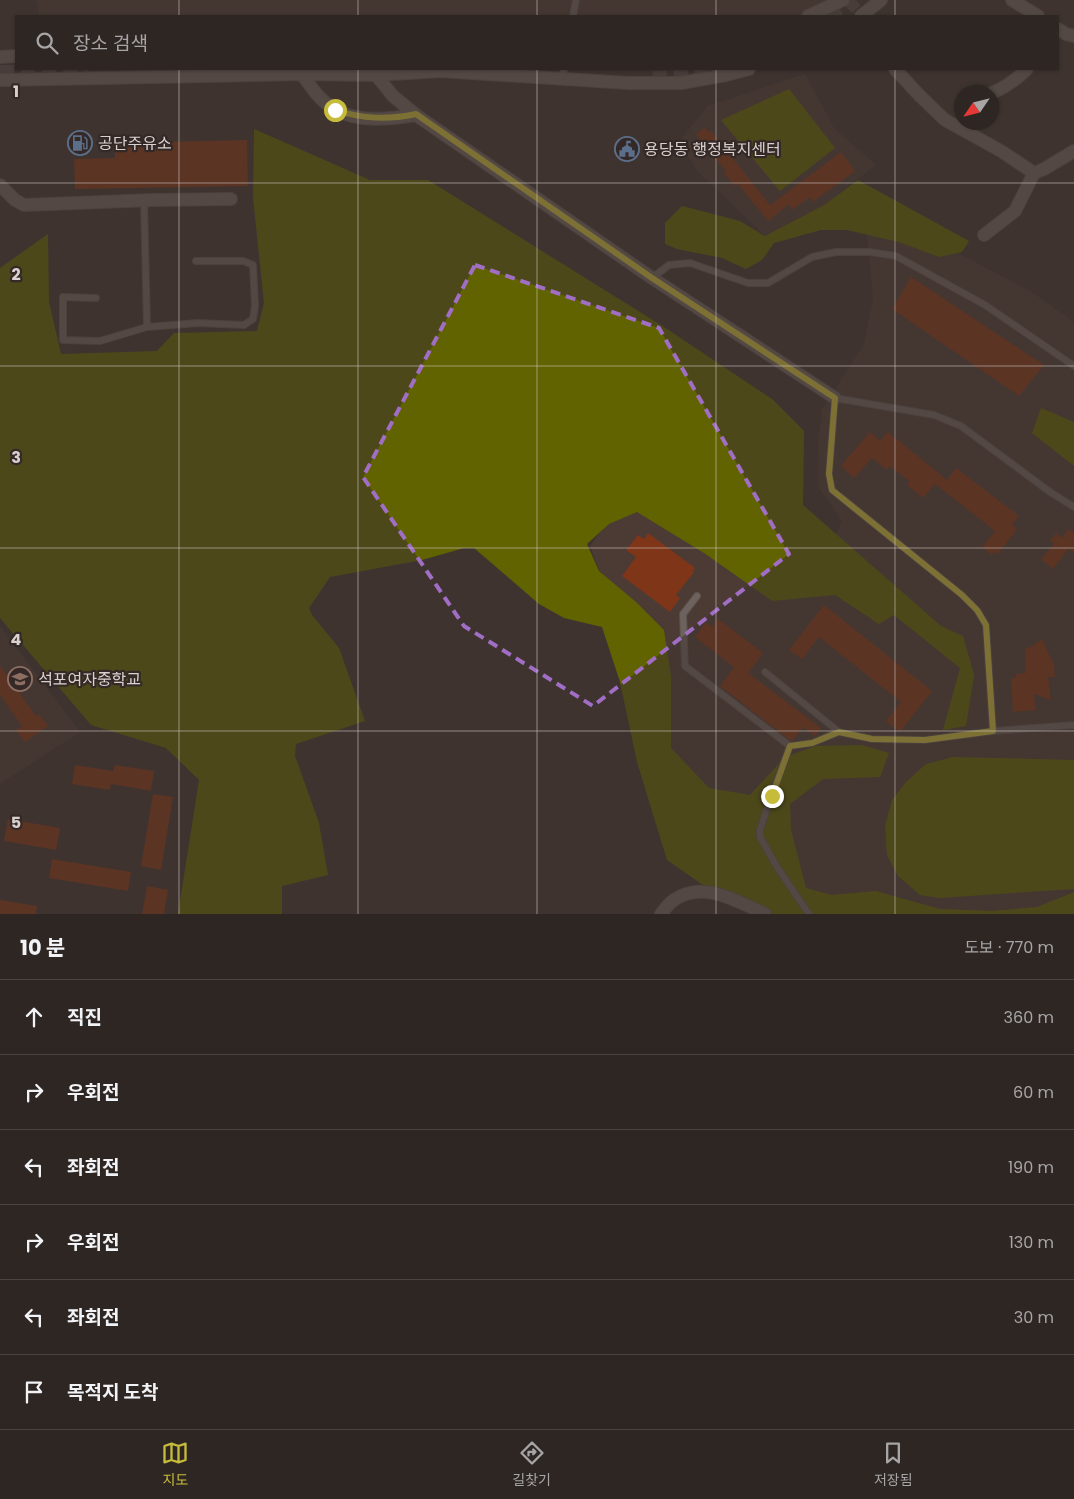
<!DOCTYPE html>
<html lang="ko">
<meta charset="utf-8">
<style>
:root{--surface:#2e2623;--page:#3a3230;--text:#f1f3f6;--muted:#a7a5a6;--line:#494341;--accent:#c7bb3b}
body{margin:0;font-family:Poppins,"Noto Sans KR",sans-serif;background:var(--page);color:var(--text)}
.compass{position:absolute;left:954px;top:85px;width:45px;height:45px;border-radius:50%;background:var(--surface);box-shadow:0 1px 4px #0004;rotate:235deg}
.stop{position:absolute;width:15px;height:15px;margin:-11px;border:4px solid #c7bb3b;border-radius:50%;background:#fff}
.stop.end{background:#c7bb3b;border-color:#fff;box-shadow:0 1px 5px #0008}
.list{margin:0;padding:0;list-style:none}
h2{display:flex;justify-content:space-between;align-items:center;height:65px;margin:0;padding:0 20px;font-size:21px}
h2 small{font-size:16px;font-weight:400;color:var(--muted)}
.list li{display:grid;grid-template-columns:32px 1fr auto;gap:15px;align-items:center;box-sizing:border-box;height:75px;padding:0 20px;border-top:1px solid var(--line)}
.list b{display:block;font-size:19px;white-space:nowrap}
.list em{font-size:16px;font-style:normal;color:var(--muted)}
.icon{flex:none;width:28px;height:28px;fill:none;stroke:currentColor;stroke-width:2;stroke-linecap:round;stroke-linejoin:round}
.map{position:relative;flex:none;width:1074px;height:914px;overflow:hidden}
.search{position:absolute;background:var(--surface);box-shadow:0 1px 4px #0004;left:15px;right:15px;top:15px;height:55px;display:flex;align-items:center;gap:12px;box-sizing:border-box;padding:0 18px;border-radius:0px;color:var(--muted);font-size:19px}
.sheet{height:515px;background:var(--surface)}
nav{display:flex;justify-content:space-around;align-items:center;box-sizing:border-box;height:70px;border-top:1px solid var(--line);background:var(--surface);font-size:14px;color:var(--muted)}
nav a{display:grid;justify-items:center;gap:2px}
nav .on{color:var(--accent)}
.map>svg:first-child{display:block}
</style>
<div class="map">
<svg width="1074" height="914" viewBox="0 0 1074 914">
<rect width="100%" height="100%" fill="#3e332f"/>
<g fill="#4c3b34">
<path d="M 36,0 L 831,0 L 799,16 L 39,16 Z"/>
<path d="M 805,74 L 834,128 L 876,165 L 824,205 L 765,236 L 698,172 L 679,142 L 707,106 Z"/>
<path d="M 866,228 L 945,246 L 1032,292 L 1074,322 L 1074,910 L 1057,914 L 931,914 L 794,892 L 679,773 L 663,726 L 661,649 L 599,570 L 590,546 L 619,507 L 651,495 L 812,582 L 842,521 L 819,488 L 818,440 L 822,409 L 864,344 L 873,299 Z"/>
<path d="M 0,626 L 80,732 L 0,784 Z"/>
</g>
<g fill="#606300">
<path d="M 789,89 L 835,148 L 780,191 L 721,120 Z"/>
<path d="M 254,129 L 370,180 L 428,180 L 664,327 L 772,399 L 804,431 L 803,505 L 941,626 L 963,636 L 974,675 L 966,726 L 943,730 L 960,668 L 894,615 L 879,624 L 835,595 L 772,601 L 704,553 L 637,512 L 609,524 L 587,544 L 599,571 L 636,602 L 664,630 L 671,676 L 671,748 L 709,788 L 750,795 L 785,757 L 816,746 L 862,745 L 889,753 L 880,777 L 823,779 L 790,804 L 791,830 L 806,888 L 832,895 L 876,891 L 940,909 L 992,911 L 1037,907 L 1074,892 L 1074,914 L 773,914 L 703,885 L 667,860 L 637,762 L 620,682 L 602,627 L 564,618 L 539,604 L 474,548 L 464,548 L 422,560 L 330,577 L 309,608 L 312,615 L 339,648 L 365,721 L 296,744 L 295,756 L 319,823 L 328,875 L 282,886 L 282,914 L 178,914 L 199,780 L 166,748 L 91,725 L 0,618 L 0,268 L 48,234 L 49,302 L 61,354 L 157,351 L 174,333 L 257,331 L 264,303 L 253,197 Z"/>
<path d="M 858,180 L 969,241 L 962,252 L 939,257 L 899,242 L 847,230 L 821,230 L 774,243 L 762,260 L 746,269 L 722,258 L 677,249 L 665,244 L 665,223 L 682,206 L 740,221 L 765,236 L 824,205 Z"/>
<path d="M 1041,408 L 1074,422 L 1074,466 L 1032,433 Z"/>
<path d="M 953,757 L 1074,760 L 1074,889 L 939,898 L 920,895 L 898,876 L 887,855 L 885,826 L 892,800 L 906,782 L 926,764 Z"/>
</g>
<g fill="#7f3517">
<path d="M 705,127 L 708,132 L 710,130 L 770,205 L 841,152 L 855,171 L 813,202 L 810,197 L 792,210 L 789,204 L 768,221 L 738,184 L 735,186 L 724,173 L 726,171 L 696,134 Z"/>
<path d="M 247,140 L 248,186 L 75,189 L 74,159 L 115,158 L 115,143 Z"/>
<path d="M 911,277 L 1044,365 L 1019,396 L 892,309 Z"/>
<path d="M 870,432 L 880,441 L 888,432 L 947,480 L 956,468 L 1019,516 L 1012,525 L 1017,529 L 998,554 L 995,551 L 992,555 L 982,547 L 995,531 L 935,484 L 923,498 L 907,485 L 909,481 L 890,466 L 887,470 L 872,458 L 854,478 L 841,466 Z"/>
<path d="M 1068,529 L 1074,533 L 1074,553 L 1068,549 L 1053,569 L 1041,559 L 1054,544 L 1050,541 L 1056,533 L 1062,538 Z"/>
<path d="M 648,533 L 695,568 L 692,571 L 694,572 L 676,595 L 680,598 L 670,612 L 622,576 L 636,557 L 626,550 L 638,535 L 644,539 Z"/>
<path d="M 824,605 L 932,691 L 900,732 L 886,721 L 901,702 L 819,637 L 802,659 L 789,650 Z"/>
<path d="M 718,619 L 763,653 L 748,673 L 821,728 L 815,736 L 803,727 L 793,740 L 791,741 L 720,686 L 734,667 L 695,637 L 706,622 L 712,627 Z"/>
<path d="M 1042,639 L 1054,665 L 1055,677 L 1048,677 L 1051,700 L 1034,694 L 1036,710 L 1013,712 L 1011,678 L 1016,678 L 1016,674 L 1026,673 L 1025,648 L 1031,647 Z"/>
<path d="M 0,666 L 36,716 L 39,714 L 48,726 L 25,742 L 16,730 L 22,726 L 0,695 Z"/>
<path d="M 75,765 L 113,771 L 115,765 L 154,771 L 151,791 L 111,784 L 110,790 L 72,784 Z"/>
<path d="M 153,794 L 173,797 L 161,870 L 141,866 Z"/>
<path d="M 8,819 L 60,828 L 56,850 L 4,841 Z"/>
<path d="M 52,859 L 131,872 L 128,891 L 49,878 Z"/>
<path d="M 147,886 L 168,890 L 164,914 L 142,914 Z"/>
<path d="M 0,900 L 37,906 L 36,914 L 0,914 Z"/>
</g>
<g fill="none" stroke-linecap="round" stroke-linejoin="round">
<g stroke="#554b47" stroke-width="14" stroke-dasharray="14 7" stroke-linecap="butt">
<path d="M 828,16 L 846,9 L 856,0"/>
<path d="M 0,72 L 89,72"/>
<path d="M 653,78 L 688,76 L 725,69"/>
</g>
<defs>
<g id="service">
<path d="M 573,16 L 576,0"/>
<path d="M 562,80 L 564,69"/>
<path d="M 652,278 L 669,265 L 690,263 L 748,283 L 768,283 L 812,257 L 836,252 L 870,252 L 896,256 L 985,305 L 1074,366"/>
<path d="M 96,298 L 63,297 L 63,340 L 100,341 L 147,327 L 144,200"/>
<path d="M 147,327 L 198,323 L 244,325 L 253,319 L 255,306 L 253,265 L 243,261 L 196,261"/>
<path d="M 697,596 L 683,614 L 685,666 L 790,746 L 812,743 L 839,732"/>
<path d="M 765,672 L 839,732 L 872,739 L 925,740 L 993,731 L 1074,725"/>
<path d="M 993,731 L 986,625 L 977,610 L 962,595 L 832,490 L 829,474 L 835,398 L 934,415 L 961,426 L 1050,492 L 1074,507"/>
<path d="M 790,746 L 771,796 L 760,830 L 760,837 L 777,867 L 809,914"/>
</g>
<g id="minor">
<path d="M 1012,0 L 1038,16"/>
<path d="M 1058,29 L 1066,34 L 1074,36"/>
<path d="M 895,69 L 920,96 L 945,120 L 1001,151 L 1034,173"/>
<path d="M 992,93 C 1006,87 1016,80 1027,69"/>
<path d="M 1034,173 L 1044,169 L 1074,151"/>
<path d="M 0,185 L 15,200 L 24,205 L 153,200 L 231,199"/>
<path d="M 984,235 L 1015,211 L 1034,173"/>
</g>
<g id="tertiary">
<path d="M 302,74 C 311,87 320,101 334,109 C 358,123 390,119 416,115"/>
<path d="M 376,75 L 393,96 L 416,115 L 652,278 L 835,398"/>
<path d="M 661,914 C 665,909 669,903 674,900 C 703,880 737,901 765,914"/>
</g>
<g id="secondary">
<path d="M 808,16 L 843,0"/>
<path d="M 861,16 L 881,0"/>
<path d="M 0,57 L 16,56"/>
<path d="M 0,80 L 302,74 L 376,75 L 441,71 L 628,83 L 681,83 L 726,75 L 749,69"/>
</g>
</defs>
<use href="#service" stroke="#5b524e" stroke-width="8"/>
<use href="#minor" stroke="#5b524e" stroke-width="14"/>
<use href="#tertiary" stroke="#5b524e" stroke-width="14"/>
<use href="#secondary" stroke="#5b524e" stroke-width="14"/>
<use href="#service" stroke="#6e625e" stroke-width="6"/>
<use href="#minor" stroke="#6e625e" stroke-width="12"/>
<use href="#tertiary" stroke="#6e625e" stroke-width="12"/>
<use href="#secondary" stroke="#6e625e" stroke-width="12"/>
</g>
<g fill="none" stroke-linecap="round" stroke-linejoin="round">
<path stroke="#c7bb3b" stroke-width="6" d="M 335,110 C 363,119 387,120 416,114 L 652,278 L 835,398 L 829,474 L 832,490 L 962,595 L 977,610 L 986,625 L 993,731 L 925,740 L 872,739 L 839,732 L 812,743 L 790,746 L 772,796"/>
</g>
<path d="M0 0H1074V914H0ZM 475,265 L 659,328 L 789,554 L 593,706 L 464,626 L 363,477 Z" fill="#3e332f" fill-opacity=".55" fill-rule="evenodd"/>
<path fill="none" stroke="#a06ec5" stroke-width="4" stroke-dasharray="10 6" stroke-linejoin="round" d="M 475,265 L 659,328 L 789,554 L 593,706 L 464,626 L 363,477 Z"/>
<path fill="none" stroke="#d8d1ce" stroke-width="1" stroke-opacity="0.55" d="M 179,0 L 179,16M 358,0 L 358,16M 537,0 L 537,16M 716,0 L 716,16M 895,0 L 895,16M 179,69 L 179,914M 358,69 L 358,914M 537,69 L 537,914M 716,69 L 716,914M 895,69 L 895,914M 0,183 L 1074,183M 0,366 L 1074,366M 0,548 L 1074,548M 0,731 L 1074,731"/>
<defs>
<symbol id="fuel-ring" viewBox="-11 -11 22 22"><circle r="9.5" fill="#342926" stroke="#5c6f8a" stroke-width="1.5"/><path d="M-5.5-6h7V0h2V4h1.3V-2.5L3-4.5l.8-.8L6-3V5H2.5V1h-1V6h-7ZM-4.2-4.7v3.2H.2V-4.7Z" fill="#5c6f8a"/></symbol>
<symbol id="civic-ring" viewBox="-11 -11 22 22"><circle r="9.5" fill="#342926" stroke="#5c6f8a" stroke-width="1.5"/><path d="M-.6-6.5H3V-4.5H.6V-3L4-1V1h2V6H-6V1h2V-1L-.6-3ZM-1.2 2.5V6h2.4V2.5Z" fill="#5c6f8a"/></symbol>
<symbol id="school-ring" viewBox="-11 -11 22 22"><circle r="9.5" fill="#342926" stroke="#8d6e63" stroke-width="1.5"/><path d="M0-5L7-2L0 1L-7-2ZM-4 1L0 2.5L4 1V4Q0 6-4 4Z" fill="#8d6e63"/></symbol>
</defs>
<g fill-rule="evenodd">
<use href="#fuel-ring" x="66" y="129" width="28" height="28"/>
<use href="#civic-ring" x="613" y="135" width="28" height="28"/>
<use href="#school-ring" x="6" y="665" width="28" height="28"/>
</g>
<g text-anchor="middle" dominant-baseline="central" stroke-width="4.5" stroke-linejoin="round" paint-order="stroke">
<g font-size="16" fill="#d8d1ce" stroke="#342926" text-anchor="start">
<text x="98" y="143">공단주유소</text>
<text x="644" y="149">용당동 행정복지센터</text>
<text x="38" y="679">석포여자중학교</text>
</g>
</g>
<g font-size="16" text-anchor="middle" font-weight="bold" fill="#d8d1ce" stroke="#342926" stroke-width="4.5" stroke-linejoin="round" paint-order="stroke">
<text x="16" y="97">1</text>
<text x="16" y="280">2</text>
<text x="16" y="463">3</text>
<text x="16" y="645">4</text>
<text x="16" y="828">5</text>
</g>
</svg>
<svg class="compass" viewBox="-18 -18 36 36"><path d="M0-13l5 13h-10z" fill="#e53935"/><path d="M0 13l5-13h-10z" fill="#a7a5a6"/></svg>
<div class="stop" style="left:335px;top:110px"></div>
<div class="stop end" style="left:772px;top:796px"></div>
<div class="search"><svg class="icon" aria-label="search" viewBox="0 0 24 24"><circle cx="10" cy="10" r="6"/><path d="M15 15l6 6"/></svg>장소 검색</div>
</div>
<section class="sheet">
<h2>10 분<small>도보 · 770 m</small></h2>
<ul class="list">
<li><svg class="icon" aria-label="ahead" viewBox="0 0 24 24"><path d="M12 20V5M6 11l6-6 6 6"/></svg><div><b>직진</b></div><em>360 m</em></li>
<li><svg class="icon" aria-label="right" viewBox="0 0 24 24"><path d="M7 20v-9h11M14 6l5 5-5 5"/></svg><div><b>우회전</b></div><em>60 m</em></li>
<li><svg class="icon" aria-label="left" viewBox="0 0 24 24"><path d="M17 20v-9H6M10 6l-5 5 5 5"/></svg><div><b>좌회전</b></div><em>190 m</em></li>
<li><svg class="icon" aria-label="right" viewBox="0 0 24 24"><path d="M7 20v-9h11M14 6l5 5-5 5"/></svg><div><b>우회전</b></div><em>130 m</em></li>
<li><svg class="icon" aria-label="left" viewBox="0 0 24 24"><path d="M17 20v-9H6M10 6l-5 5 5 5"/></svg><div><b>좌회전</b></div><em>30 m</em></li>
<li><svg class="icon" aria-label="arrive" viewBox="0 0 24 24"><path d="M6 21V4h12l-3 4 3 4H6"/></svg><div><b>목적지 도착</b></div></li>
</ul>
</section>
<nav>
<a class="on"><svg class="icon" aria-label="map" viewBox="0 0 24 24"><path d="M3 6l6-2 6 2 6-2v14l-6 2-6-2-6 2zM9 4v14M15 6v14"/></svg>지도</a>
<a><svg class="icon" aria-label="directions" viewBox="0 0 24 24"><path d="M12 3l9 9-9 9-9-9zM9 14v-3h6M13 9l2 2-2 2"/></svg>길찾기</a>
<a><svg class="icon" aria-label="saved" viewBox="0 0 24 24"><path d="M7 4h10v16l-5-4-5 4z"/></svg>저장됨</a>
</nav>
